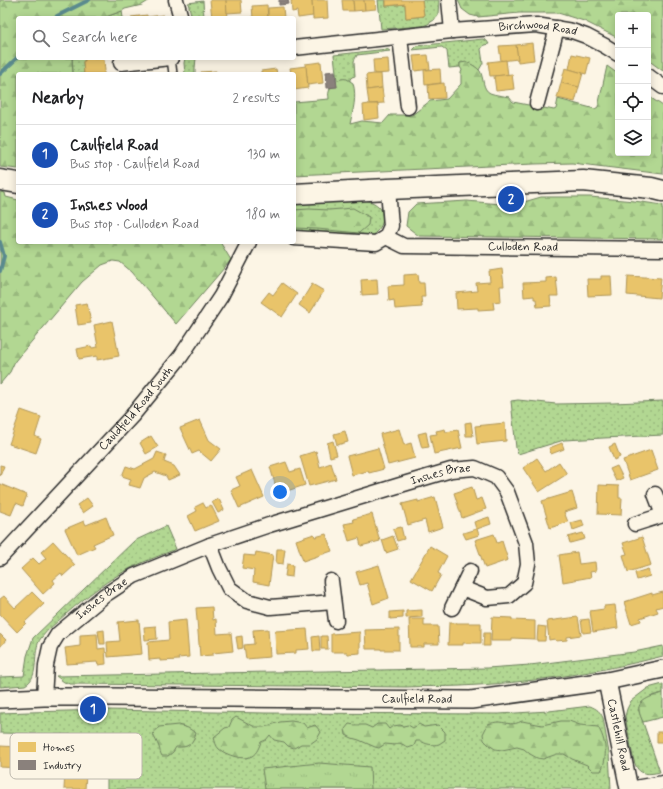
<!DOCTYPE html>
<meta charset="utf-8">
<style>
:root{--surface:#fff;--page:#f6f6f6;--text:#202124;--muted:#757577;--line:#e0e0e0;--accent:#d93025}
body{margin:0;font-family:Mynerve,sans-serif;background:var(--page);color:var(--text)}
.controls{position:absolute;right:12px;top:12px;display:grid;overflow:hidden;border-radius:4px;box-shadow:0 2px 10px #0003}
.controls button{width:36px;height:36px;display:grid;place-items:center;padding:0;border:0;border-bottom:1px solid var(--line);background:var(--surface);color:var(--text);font:20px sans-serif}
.you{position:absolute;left:280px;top:492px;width:14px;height:14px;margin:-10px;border:3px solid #fff;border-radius:50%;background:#1a73e8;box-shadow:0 0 0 6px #1a73e833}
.badge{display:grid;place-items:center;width:26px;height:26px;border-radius:50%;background:var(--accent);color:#fff;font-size:13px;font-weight:700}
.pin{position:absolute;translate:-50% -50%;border:2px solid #fff;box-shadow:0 1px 4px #0006}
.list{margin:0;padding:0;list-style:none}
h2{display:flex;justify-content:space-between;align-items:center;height:52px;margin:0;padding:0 16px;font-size:17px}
h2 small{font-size:13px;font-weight:400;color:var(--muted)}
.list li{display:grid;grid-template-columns:26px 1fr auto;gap:12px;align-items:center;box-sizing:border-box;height:60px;padding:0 16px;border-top:1px solid var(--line)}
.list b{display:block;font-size:15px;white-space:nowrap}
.list p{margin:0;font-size:13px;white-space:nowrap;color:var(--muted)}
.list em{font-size:13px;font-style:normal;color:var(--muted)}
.icon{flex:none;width:22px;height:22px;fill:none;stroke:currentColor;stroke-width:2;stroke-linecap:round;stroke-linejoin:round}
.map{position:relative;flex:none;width:663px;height:789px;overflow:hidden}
.search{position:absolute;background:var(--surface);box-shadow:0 2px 10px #0003;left:16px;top:16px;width:280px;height:44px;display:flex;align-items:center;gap:10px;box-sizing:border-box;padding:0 14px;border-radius:4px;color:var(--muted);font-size:15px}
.panel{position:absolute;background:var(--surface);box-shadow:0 2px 10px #0003;left:16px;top:72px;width:280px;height:172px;border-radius:4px}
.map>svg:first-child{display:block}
</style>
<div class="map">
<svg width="663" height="789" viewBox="0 0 663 789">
<defs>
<pattern id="grass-dots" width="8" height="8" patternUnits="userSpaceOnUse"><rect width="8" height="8" fill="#b2d792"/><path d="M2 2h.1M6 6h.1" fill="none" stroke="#99b97e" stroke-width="1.8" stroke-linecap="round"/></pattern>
<pattern id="forest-firs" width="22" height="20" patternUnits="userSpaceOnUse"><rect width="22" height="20" fill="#b2d792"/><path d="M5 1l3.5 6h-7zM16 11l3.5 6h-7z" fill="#99b97e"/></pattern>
<pattern id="park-tufts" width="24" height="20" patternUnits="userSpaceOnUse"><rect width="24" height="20" fill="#b2d792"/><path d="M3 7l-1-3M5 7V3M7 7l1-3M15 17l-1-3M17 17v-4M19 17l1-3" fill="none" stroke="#99b97e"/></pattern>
</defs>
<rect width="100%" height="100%" fill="#fcf5e5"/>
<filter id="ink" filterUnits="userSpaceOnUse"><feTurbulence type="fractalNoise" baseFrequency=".025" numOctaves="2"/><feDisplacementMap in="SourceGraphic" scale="8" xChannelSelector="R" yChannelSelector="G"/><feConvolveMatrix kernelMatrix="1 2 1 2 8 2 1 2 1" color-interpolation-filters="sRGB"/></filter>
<g filter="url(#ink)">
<g fill="url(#grass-dots)" stroke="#6e815e">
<path d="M 378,0 L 386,0 L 386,6 L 405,4 L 406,18 L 424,16 L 422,0 L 439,0 L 438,14 L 434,20 L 428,24 L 423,26 L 381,29 Z"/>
<path d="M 203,1 L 204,18 L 192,18 L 188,3 Z"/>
<path d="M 122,11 L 123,18 L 103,18 Z"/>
<path d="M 483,39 L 487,41 L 489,44 L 484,45 L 481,49 L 483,63 L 479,70 L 472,65 L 460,63 L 460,67 L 449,68 L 447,51 L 442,47 L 412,50 L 416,46 Z"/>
<path d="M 387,49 L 390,51 L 357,55 L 354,61 L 355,76 L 352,77 L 350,79 L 350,81 C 346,79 342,79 337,81 L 334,55 Z"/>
<path d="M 72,58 L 85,58 L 85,61 L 83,62 L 84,74 L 87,74 L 73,74 Z"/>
<path d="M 185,58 L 196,58 L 195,68 L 195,74 L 185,74 L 184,63 Z"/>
<path d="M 363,200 C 386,202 390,224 371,236 L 294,233 L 294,204 Z"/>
<path d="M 518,400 L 556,404 L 613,403 L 663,401 L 663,435 L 564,440 L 518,454 L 516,448 L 511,401 Z"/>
<path d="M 166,526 L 176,549 C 162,555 147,560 133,567 C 108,579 87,596 66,614 C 57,622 48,629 41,638 C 31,651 41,677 25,685 L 0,687 L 0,677 L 24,676 L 27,656 L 33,638 L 134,541 Z"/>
<path d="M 663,646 L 663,656 C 598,673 528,683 461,686 C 443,687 424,686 406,687 L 70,684 L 64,682 L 56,676 L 487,668 L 530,665 L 634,652 Z"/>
<path d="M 663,684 L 663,693 L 652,696 L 639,707 L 639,711 L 660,772 C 636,778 635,767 631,747 C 629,737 627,726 625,716 L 627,709 L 631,701 L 648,688 Z"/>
<path d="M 590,706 C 597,709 600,711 603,718 L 609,753 L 611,789 L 107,789 L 107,747 L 94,735 L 0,733 L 0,713 L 29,712 L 107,710 L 265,713 L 499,714 L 549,711 Z"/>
</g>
<g fill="url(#forest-firs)" stroke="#6e815e">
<path d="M 0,0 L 150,0 L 142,5 L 125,9 L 122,11 L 103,18 L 18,18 L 18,58 L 72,58 L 73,74 L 18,74 L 18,169 L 0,167 Z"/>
<path d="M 458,0 L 663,0 L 663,71 L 648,60 L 648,15 L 618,15 L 618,38 L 584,21 L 558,13 L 519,13 L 478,17 L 470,15 L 462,9 Z"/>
<path d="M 467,62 C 471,64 477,67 480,71 C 484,78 482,89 490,93 C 495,95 504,96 509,97 L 513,102 L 554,110 L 556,109 L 558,99 L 595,109 L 598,107 L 607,66 L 618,74 L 618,153 L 648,153 L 648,96 L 663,106 L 663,174 L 572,163 L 534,164 L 294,175 L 294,102 L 329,99 C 329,96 328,94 329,92 C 330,84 339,77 347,79 C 349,80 351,82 353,83 C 357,97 353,110 350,124 L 362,121 L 383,123 L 390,115 L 412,115 L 430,101 L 447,99 L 461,84 L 461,73 L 462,70 L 460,67 L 460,63 Z"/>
<path d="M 0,192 L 5,193 L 6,197 L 18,200 L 18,242 L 220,242 L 231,260 L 176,324 L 132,272 L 120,262 L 113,261 L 102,265 L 82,282 L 15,361 L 10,372 L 0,384 Z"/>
<path d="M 541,197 L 590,197 L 634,201 L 663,205 L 663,239 L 419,236 L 406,226 L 408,212 L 416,204 L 467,201 L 500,204 L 524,202 Z"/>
<path d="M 353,208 L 369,217 L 368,225 L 359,233 L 317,229 L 294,228 L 294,210 L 309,209 L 329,210 Z"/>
<path d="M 663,693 L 663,717 L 643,722 C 642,719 639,714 639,710 C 637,700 655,695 663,693 Z"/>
<path d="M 236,717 L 255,727 L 264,727 L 280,722 L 291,721 L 303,723 L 307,728 L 315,725 L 321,732 L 317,739 L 310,744 L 301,744 L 294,748 L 288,746 L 284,742 L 274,740 L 270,735 L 266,740 L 261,742 C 259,747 257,753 252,756 C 244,761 226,755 219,749 C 216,746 215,742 214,737 L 225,728 L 229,727 L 232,720 Z"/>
<path d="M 522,721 L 542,725 L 561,721 L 569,721 L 580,725 L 598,727 C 606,740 608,757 601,771 L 593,771 L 587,765 L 572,759 L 564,754 L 557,754 L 543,759 L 537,758 L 530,754 L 524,749 L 517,747 L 502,750 L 495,749 L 489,745 L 484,740 L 483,734 L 488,724 C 492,723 495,722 499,722 C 509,723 512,726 522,721 Z"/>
<path d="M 349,724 L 355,725 L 365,725 L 372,728 L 377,724 L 385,724 L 389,729 L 393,726 L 400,725 L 403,726 L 408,725 L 413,728 L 419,724 L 424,727 L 438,725 L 445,732 L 445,740 C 443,741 441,743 439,744 C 433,746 425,744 421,741 L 416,741 L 414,746 L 408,748 L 404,745 L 399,743 L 395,745 L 385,744 L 379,748 L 375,747 L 359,740 L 352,738 L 346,735 L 345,729 Z"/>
<path d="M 178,725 L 188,728 L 196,733 C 192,744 189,748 176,747 L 173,752 L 168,756 L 162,756 C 160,753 160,750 159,747 C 157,742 155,739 153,734 L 159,727 Z"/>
</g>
<path fill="url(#park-tufts)" stroke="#6e815e" d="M 319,763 L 370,767 L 371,789 L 265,789 L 262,769 Z"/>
<g fill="#e9c46a" stroke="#b09657">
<path d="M 210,0 L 226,0 L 228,17 L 212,18 Z"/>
<path d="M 226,0 L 241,0 L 242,12 L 227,13 Z"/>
<path d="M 291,0 L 312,0 L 313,16 L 298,18 L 297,11 L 292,12 Z"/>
<path d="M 312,0 L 327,0 L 328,18 L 313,19 Z"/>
<path d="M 342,0 L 353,0 L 354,11 L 343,11 Z"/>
<path d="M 353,0 L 364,0 L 365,10 L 354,11 Z"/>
<path d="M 364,0 L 375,0 L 376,9 L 365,10 Z"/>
<path d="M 386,0 L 422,0 L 424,16 L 406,18 L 405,4 L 386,6 Z"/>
<path d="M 267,5 L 268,18 L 253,18 L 252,6 Z"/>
<path d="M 283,7 L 284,18 L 268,18 L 268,8 Z"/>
<path d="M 147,15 L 147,18 L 132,18 L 131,17 Z"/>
<path d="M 163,15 L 163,18 L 147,18 L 147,17 Z"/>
<path d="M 532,43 L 534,60 L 518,62 L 516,45 Z"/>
<path d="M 516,45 L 518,59 L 501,61 L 499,46 Z"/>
<path d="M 572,54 L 590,58 L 586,74 L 569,69 Z"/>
<path d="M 428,55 L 430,69 L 415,71 L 413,56 Z"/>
<path d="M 85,58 L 103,58 L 103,60 L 104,60 L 105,71 L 104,72 L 104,74 L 84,74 L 83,61 L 85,61 Z"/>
<path d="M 388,59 L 389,73 L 374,74 L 373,60 Z"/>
<path d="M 506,60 L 508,75 L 490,76 L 488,62 Z"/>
<path d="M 321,62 L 323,83 L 308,85 L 305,64 Z"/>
<path d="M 306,66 L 308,88 L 294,90 L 294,74 L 291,74 L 290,68 Z"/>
<path d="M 565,68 L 583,73 L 579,87 L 561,83 Z"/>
<path d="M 276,69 L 277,74 L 261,74 L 261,71 Z"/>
<path d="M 440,69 L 441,83 L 425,85 L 424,70 Z"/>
<path d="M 216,71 L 216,74 L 201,74 L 201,72 Z"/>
<path d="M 374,74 L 381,74 L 382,88 L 367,90 L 366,75 Z"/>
<path d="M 512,74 L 514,89 L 496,91 L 494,76 Z"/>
<path d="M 444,83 L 445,98 L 429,99 L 428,85 Z"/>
<path d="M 561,83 L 579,87 L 575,102 L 557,98 Z"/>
<path d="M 382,88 L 384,103 L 369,104 L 367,90 Z"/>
<path d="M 369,104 L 378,104 L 379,118 L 364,120 L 363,105 Z"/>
<path d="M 502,269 L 504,286 L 500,286 L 501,301 L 493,302 L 494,309 L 478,310 L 478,308 L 457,309 L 456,293 L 477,291 L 476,283 L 490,282 L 489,271 Z"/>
<path d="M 418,274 L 419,283 L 424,283 L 425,297 L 421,297 L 422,307 L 395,309 L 394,300 L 389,301 L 388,286 L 404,285 L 404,275 Z"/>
<path d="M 601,276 L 611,276 L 612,295 L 588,296 L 587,279 L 601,279 Z"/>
<path d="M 628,276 L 661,278 L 659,298 L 627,295 Z"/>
<path d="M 556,277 L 558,296 L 550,296 L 551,306 L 537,307 L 536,299 L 534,299 L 534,296 L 524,297 L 523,283 L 546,282 L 546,278 Z"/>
<path d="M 377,279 L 378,294 L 362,295 L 361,280 Z"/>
<path d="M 282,283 L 297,294 L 282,317 L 261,302 L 269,292 L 273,295 Z"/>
<path d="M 312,284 L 324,291 L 310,313 L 299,305 Z"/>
<path d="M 87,303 L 91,323 L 78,325 L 75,305 Z"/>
<path d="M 112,321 L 119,356 L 97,360 L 97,356 L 79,359 L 77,349 L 91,346 L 92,348 L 98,347 L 94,325 Z"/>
<path d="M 21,410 L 41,417 L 35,436 L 41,439 L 36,453 L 9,444 Z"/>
<path d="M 200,420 L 209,440 L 221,449 L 211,461 L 199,451 L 192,454 L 180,428 Z"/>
<path d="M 471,422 L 473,436 L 466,436 L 465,423 Z"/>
<path d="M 505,423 L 506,441 L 477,444 L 475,426 Z"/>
<path d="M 399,429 L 404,445 L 411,443 L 415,458 L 388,465 L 380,434 Z"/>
<path d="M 445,429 L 446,432 L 458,430 L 462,448 L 434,454 L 430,435 L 437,434 L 436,431 Z"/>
<path d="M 345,431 L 348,442 L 337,445 L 334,434 Z"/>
<path d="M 426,432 L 429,447 L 422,448 L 418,434 Z"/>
<path d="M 151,436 L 158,447 L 146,454 L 140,443 Z"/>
<path d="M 333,441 L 337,455 L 330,457 L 327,443 Z"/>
<path d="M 562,443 L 564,449 L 551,454 L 549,448 Z"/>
<path d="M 615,444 L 620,457 L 614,460 L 609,447 Z"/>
<path d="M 378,448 L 384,469 L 369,473 L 368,471 L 352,475 L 347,456 Z"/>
<path d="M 651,450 L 658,470 L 630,480 L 623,460 Z"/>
<path d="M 316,451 L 320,467 L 331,463 L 336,479 L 309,486 L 300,456 Z"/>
<path d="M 157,452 L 166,455 L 164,462 L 174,466 L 180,475 L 168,480 L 166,476 L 155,472 L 144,478 L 140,488 L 129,485 L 131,479 L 122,476 L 126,466 L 135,469 L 154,459 Z"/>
<path d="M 537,458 L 546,471 L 559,462 L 567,474 L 539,492 L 523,468 Z"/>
<path d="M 286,462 L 290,472 L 300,469 L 305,485 L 278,494 L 270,467 Z"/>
<path d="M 0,465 L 4,466 L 0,476 Z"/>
<path d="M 617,466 L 623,478 L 616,481 L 610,469 Z"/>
<path d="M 252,470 L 264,497 L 239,508 L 231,490 L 240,486 L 236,477 Z"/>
<path d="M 0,484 L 27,495 L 23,506 L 16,503 L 11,515 L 0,511 Z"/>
<path d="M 599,485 L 619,486 L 619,498 L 622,498 L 621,515 L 598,514 Z"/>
<path d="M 472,487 L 476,500 L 482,498 L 486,509 L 462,518 L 454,493 Z"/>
<path d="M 572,492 L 577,508 L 564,512 L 568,522 L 550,528 L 542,501 Z"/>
<path d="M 435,497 L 443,527 L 428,532 L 425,520 L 408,525 L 402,504 L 418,500 L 418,502 Z"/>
<path d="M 87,498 L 93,506 L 83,513 L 77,505 Z"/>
<path d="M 219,499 L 224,510 L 218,513 L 212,502 Z"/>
<path d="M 203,503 L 206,508 L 211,505 L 219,521 L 195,531 L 188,516 L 197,511 L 195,507 Z"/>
<path d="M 372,514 L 380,541 L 361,546 L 359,538 L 349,541 L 344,524 L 354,522 L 353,519 Z"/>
<path d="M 106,517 L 113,535 L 93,544 L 95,547 L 77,555 L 65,529 L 84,521 L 86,525 Z"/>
<path d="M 489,517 L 491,524 L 477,529 L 479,535 L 466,539 L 463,533 L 476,529 L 474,522 Z"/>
<path d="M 582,520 L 584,526 L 573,530 L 571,523 Z"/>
<path d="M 401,527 L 404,539 L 397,541 L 393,529 Z"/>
<path d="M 583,533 L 585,539 L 570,543 L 568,537 Z"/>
<path d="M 314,534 L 315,537 L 326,534 L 332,551 L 303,561 L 296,540 Z"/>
<path d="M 494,534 L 497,543 L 502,541 L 508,560 L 485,568 L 475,540 Z"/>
<path d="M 393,536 L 398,549 L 386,553 L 382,540 Z"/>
<path d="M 642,537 L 651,565 L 628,572 L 623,555 L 627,554 L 623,543 Z"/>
<path d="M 53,541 L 75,565 L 63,576 L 61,573 L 53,580 L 55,583 L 43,594 L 21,569 L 33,558 L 39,564 L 46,558 L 41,552 Z"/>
<path d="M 430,546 L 447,556 L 438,573 L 441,575 L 432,591 L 411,579 Z"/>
<path d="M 277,549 L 285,549 L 283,564 L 276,563 Z"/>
<path d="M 256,552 L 273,555 L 269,585 L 253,582 L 254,570 L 242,568 L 244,555 L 255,556 Z"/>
<path d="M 577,552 L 579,564 L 595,562 L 596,571 L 590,572 L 591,577 L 563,582 L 559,555 Z"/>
<path d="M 287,564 L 293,565 L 292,577 L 285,576 Z"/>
<path d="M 379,565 L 389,598 L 373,604 L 367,583 L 360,585 L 356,572 Z"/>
<path d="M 648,569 L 650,576 L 637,580 L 635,573 Z"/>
<path d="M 32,592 L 44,604 L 25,622 L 26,623 L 17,632 L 0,614 L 0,599 L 4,596 L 15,608 Z"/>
<path d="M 663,592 L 663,606 L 656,608 L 658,612 L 640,618 L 641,621 L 631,624 L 624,602 L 652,593 L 652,595 Z"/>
<path d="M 615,605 L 618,628 L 593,632 L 590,611 L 604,609 L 604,606 Z"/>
<path d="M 212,607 L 213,620 L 216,619 L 217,634 L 231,633 L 233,651 L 213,653 L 213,655 L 200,656 L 196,608 Z"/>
<path d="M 422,610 L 422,617 L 406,618 L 406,611 Z"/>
<path d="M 403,611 L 403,618 L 390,619 L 390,612 Z"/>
<path d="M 492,617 L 512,618 L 512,620 L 535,621 L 535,639 L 512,638 L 512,641 L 491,641 Z"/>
<path d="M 578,617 L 581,635 L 567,637 L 567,640 L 556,641 L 555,639 L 549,640 L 547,621 Z"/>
<path d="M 409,619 L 424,619 L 424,626 L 438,626 L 439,644 L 424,644 L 424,647 L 410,647 Z"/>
<path d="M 589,619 L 591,632 L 583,633 L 581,620 Z"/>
<path d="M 139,620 L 142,654 L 108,657 L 107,642 L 120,641 L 118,622 Z"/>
<path d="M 186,620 L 189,657 L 178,658 L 179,660 L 160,661 L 160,659 L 149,660 L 148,642 L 169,640 L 168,622 Z"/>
<path d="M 449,623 L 481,623 L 481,643 L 463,643 L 463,645 L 448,645 Z"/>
<path d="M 156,626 L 157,639 L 145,640 L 144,627 Z"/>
<path d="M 538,626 L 546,627 L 545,641 L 537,641 Z"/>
<path d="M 268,629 L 270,657 L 246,659 L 244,645 L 254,644 L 253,630 Z"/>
<path d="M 307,629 L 309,649 L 296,650 L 296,653 L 276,654 L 275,631 Z"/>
<path d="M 399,629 L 399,650 L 381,650 L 381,649 L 366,649 L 365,630 Z"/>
<path d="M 104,630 L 105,644 L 100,644 L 98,631 Z"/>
<path d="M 360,632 L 360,653 L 348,654 L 347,652 L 331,652 L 331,634 Z"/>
<path d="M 484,633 L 490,633 L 490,646 L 483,646 Z"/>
<path d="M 0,634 L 6,640 L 0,647 Z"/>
<path d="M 97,634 L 98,649 L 105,648 L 106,664 L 98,665 L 97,662 L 67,664 L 65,648 L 80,646 L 80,635 Z"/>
<path d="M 242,636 L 243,648 L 238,649 L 236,637 Z"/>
<path d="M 319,636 L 320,651 L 313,651 L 312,637 Z"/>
<path d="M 321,636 L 327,636 L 328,649 L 321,649 Z"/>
<rect x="657" y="732" width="6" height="10"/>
<path d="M 0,746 L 20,747 L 20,768 L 0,767 Z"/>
<path d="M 65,772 L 86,773 L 85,789 L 64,789 Z"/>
</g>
<g fill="#8a817c" stroke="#6e6764">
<path d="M 279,0 L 288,0 L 289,4 L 279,5 Z"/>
<path d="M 335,71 L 337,87 L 327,88 L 326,72 Z"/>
</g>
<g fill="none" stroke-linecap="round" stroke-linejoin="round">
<g stroke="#5a8a8e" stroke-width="4">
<path d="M 56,18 L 57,16 L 89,0"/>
<path d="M 0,74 L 18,57"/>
<path d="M 0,242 L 4,256 L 0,271"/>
</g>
<defs>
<path id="service" d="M 171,58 L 173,74"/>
<g id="minor">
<path d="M 176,0 L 181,18"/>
<path d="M 449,0 L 452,31"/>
<path d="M 400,37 L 408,107"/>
<path id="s1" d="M 294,48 L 452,31 L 536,25 L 572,31 L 586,36 L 605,46 L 618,54"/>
<path d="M 121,63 L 171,58"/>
<path d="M 648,76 L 663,87"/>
<path d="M 537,103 L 557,28"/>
<path id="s2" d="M 386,237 L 404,246 L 663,249"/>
<path d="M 294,238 L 376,243 L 386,237 L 391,226 L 388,189"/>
<path d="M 655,494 L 663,515"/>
<path d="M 635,524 L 663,515"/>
<path d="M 210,545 L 219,568 L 229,588 L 247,601 L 270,607 L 297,605 L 333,602"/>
<path id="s3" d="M 0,558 L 132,416 L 181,356 L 221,296 L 249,242"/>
<path d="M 331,581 L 336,621"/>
<path d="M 452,608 L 470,571"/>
<path id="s4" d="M 44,697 L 46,665 L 50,647 L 58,634 L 105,595 L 134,576 L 210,545 L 269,525 L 407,483 L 451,470 L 475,468 L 496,477 L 507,492 L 526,543 L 528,564 L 524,583 L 509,596 L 487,598 L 462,588"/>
<path d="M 629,789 L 663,783"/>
</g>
<g id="tertiary">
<path id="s5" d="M 607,681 L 629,789"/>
<path id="s6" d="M 0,699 L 44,697 L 109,697 L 471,700 L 607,681 L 663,669"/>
</g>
<g id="secondary">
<path d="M 0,180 L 18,183"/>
<path d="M 294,194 L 388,189 L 583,181 L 651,188 L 663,191"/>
</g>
</defs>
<use href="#service" stroke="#2b2b2b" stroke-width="10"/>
<use href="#minor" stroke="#2b2b2b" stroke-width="17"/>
<use href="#tertiary" stroke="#2b2b2b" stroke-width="20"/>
<use href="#secondary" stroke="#2b2b2b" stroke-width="23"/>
<use href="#service" stroke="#fcf5e5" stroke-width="7"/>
<use href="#minor" stroke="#fcf5e5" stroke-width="14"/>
<use href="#tertiary" stroke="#fcf5e5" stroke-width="17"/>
<use href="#secondary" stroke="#fcf5e5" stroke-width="20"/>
</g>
</g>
<g text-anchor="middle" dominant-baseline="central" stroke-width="4" stroke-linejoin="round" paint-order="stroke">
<g font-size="12" fill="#2b2b2b" stroke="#fcf5e5">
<text stroke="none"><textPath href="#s1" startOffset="245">Birchwood Road</textPath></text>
<text stroke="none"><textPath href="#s2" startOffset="139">Culloden Road</textPath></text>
<text stroke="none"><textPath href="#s3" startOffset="202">Cauldfield Road South</textPath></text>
<text stroke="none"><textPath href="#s4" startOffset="485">Inshes Brae</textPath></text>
<text stroke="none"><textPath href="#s4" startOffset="122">Inshes Brae</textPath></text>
<text stroke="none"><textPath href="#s6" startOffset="417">Caulfield Road</textPath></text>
<text stroke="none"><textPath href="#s5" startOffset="55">Castlehill Road</textPath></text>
</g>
</g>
<rect x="10" y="733" width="132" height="46" rx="6" fill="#fcf5e5" stroke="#bdb8ad" stroke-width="1"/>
<rect x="18" y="742" width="18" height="10" fill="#e9c46a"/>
<rect x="18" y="760" width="18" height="10" fill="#8a817c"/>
<g font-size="11" fill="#2b2b2b">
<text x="43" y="751">Homes</text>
<text x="43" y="769">Industry</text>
</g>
</svg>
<div class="controls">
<button>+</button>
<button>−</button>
<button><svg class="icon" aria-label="locate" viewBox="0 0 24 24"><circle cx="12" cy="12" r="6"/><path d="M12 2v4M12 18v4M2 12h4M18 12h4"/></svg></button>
<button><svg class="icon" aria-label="layers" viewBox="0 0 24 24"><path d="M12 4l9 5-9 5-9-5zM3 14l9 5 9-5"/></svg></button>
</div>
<div class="you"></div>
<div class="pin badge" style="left:93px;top:709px;background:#1a4fb4">1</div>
<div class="pin badge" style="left:511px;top:199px;background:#1a4fb4">2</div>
<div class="search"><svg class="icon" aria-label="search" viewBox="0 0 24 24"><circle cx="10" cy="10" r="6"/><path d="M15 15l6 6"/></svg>Search here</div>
<section class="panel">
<h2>Nearby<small>2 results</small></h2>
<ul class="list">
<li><span class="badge" style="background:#1a4fb4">1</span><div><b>Caulfield Road</b><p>Bus stop · Caulfield Road</p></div><em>130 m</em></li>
<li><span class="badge" style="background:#1a4fb4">2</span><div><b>Inshes Wood</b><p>Bus stop · Culloden Road</p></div><em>180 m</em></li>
</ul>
</section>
</div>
